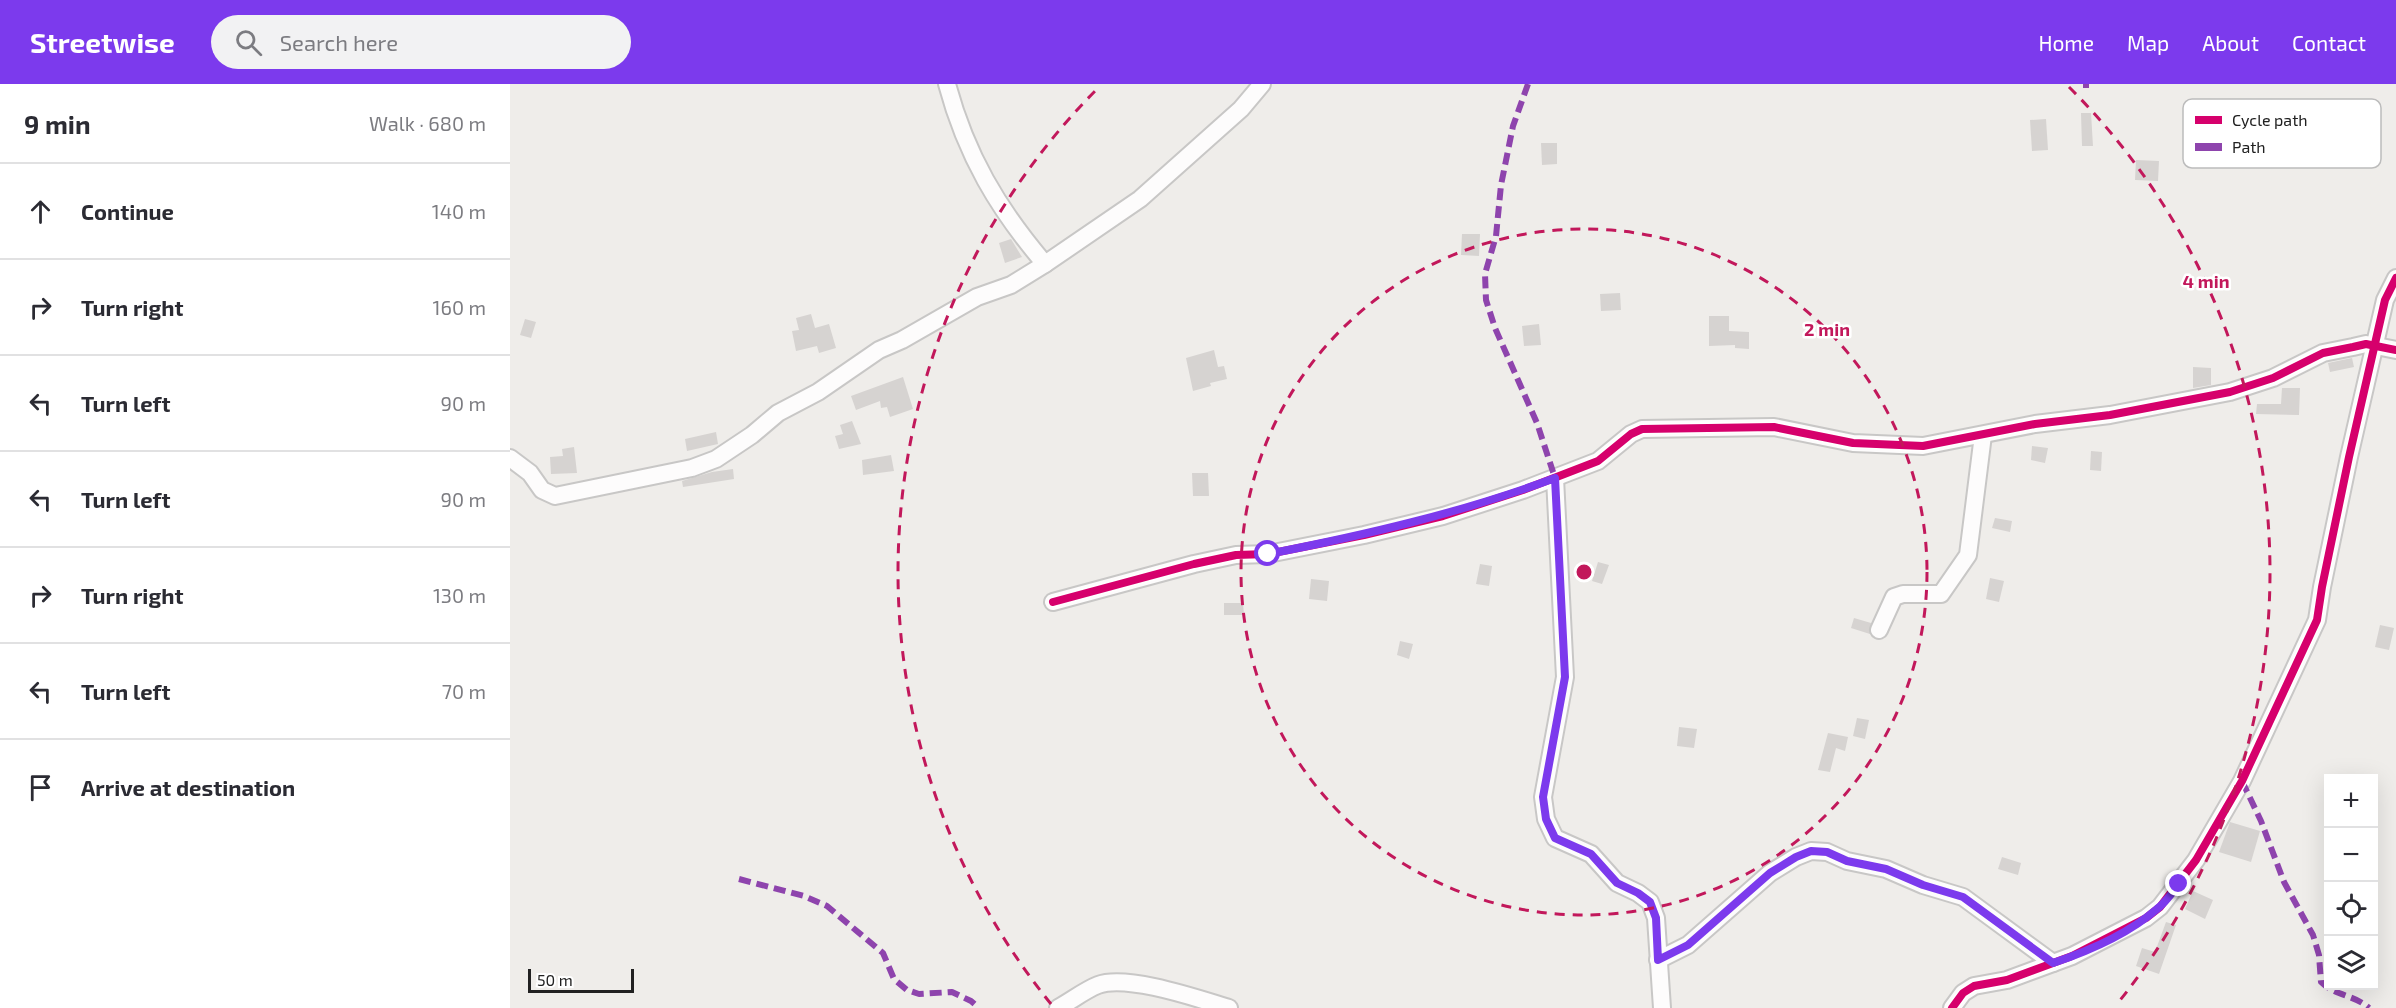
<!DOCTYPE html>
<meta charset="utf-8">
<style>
:root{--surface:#fff;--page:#f2f2f3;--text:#2b2b33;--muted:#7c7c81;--line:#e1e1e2;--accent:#7c3aed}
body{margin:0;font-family:"Exo 2",sans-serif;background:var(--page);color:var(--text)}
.controls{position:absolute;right:18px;bottom:18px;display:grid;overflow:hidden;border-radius:0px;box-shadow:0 6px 24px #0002}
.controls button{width:54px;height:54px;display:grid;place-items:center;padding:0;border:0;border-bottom:2px solid var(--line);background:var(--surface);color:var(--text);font:30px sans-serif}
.scale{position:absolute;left:18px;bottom:15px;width:106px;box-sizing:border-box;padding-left:6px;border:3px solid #212121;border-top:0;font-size:16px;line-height:21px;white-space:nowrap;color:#212121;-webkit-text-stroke:4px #fff;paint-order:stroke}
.stop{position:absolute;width:18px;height:18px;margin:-14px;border:4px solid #7c3aed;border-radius:50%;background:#fff}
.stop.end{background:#7c3aed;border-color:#fff;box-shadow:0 2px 6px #0008}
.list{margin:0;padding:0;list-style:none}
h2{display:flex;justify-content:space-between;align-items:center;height:78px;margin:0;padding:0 24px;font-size:26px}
h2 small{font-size:20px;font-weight:400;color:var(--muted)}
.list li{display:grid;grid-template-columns:39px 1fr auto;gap:18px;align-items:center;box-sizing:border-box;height:96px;padding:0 24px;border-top:2px solid var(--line)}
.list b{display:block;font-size:22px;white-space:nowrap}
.list em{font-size:20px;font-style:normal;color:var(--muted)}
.icon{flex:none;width:33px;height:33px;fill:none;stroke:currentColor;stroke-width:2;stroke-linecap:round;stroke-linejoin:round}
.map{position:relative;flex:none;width:1886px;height:924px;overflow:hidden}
header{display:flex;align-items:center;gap:36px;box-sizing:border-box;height:84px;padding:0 30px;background:var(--accent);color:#fff}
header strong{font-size:28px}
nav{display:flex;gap:33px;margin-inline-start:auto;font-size:21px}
.search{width:420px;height:54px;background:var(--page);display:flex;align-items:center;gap:15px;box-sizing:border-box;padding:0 21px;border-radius:33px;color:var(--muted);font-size:22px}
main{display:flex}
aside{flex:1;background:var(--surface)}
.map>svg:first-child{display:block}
</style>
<header>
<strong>Streetwise</strong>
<div class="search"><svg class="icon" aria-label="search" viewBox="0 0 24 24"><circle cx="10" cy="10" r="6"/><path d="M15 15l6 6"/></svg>Search here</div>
<nav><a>Home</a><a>Map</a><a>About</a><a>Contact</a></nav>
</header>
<main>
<aside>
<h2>9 min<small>Walk · 680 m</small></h2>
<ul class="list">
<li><svg class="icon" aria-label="ahead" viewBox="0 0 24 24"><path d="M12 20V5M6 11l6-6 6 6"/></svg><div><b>Continue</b></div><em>140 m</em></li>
<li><svg class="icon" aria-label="right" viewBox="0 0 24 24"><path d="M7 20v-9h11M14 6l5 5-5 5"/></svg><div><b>Turn right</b></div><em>160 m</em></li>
<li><svg class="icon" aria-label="left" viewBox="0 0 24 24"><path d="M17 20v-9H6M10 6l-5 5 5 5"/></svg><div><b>Turn left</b></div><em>90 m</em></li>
<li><svg class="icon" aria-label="left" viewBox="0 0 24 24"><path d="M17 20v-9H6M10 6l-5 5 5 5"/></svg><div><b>Turn left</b></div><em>90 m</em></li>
<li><svg class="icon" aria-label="right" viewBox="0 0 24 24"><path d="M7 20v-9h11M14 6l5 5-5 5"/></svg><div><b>Turn right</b></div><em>130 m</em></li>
<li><svg class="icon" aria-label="left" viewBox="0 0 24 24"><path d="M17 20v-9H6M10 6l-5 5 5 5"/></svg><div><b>Turn left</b></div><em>70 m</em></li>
<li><svg class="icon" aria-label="arrive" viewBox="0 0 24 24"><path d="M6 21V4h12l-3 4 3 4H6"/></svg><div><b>Arrive at destination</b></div></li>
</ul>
</aside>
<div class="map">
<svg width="1886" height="924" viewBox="0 0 1886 924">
<rect width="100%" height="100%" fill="#efedea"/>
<g fill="#d6d3d1">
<path d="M 1571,29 L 1581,29 L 1583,62 L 1572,62 Z"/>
<path d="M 1536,35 L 1538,66 L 1522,67 L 1520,36 Z"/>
<path d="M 1031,59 L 1047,59 L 1047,80 L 1032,81 Z"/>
<path d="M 1626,76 L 1649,77 L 1648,97 L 1625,96 Z"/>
<path d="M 952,150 L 970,150 L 969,172 L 951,171 Z"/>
<path d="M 501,155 L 512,173 L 495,179 L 489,159 Z"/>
<path d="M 1110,209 L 1111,226 L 1091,227 L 1090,210 Z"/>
<path d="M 301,230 L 305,244 L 319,240 L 326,264 L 309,269 L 307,262 L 286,267 L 282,247 L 289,246 L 286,234 Z"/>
<path d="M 1199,232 L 1219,232 L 1219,247 L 1239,248 L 1239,265 L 1225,264 L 1225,261 L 1199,262 Z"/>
<path d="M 15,235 L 26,238 L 21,254 L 10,251 Z"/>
<path d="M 1029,240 L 1031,261 L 1014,262 L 1012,242 Z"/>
<path d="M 704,266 L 708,283 L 714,282 L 717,295 L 700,299 L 701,302 L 683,307 L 676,274 Z"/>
<path d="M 1842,274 L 1844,283 L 1820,288 L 1818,279 Z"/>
<path d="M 1683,283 L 1701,284 L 1701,301 L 1683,304 Z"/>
<path d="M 393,293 L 403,325 L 380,333 L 377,323 L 371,324 L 370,317 L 346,326 L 341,312 Z"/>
<path d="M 1772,304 L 1790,304 L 1789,331 L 1746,330 L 1747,320 L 1771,320 Z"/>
<path d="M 342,337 L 351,360 L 329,365 L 325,352 L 333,350 L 330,341 Z"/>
<path d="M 206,348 L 208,360 L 177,367 L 175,355 Z"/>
<path d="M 1522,362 L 1538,364 L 1535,379 L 1521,376 Z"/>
<path d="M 64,363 L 67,389 L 41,390 L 40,373 L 53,372 L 52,365 Z"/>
<path d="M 1581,367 L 1592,368 L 1591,387 L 1580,386 Z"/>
<path d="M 381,371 L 384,387 L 353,391 L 352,376 Z"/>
<path d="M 223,385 L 224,395 L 173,403 L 172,397 L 202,388 Z"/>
<path d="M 682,389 L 698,389 L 699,412 L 683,412 Z"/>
<path d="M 1485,434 L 1502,437 L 1500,448 L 1482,444 Z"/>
<path d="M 1088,478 L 1099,481 L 1092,500 L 1082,497 Z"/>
<path d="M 970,480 L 982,482 L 979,502 L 966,500 Z"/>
<path d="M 1480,494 L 1494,497 L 1489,518 L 1476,515 Z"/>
<path d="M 801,495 L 819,497 L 817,517 L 799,515 Z"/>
<path d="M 714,519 L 733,519 L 734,531 L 714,531 Z"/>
<path d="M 1344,534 L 1361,539 L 1360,550 L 1341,544 Z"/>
<path d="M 1870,541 L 1884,544 L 1879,566 L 1865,563 Z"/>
<path d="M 890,557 L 903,560 L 899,575 L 887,571 Z"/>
<path d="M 1347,634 L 1359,636 L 1355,655 L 1343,652 Z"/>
<path d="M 1169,643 L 1187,645 L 1184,664 L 1167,662 Z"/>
<path d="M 1318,649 L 1338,653 L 1335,667 L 1326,664 L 1320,688 L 1308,686 Z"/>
<path d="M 1720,738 L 1750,747 L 1741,778 L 1709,768 Z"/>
<path d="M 1492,773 L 1511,779 L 1508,791 L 1488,785 Z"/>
<path d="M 1683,807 L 1703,816 L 1695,835 L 1675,825 Z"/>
<path d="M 1656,838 L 1666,841 L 1649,890 L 1626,882 L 1632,864 L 1645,868 Z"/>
</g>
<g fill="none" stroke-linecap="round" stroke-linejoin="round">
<defs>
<g id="minor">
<path d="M 437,0 C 456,71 488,125 535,180"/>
<path d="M 0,374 L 20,389 L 32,406 L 45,412 L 182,384 L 206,375 L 242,351 L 268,329 L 308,308 L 369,266 L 392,256 L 467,213 L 501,201 L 535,180 L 630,115 L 731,25 L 752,0"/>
<path d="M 1045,394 L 1055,593 L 1033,713 L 1036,735 L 1045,754 L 1081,770 L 1107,799 L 1128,809 L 1140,818 L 1146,834 L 1152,924"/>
<path d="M 543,518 L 684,480 L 726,471 L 758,470 L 854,451 L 933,432 L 1013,406 L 1088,377 L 1121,350 L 1132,345 L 1264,343 L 1343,359 L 1413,362 L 1525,340 L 1600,331 L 1720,308 L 1763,294 L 1813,269 L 1843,263 L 1856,260 L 1886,266"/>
<path d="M 1369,546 L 1384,513 L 1393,510 L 1431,510 L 1458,471 L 1473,351"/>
<path d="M 1148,876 L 1178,861 L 1260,789 L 1286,773 L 1301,767 L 1317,768 L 1337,777 L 1376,785 L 1413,801 L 1453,813 L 1543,879"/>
<path d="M 548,924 C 561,917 575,906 588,901 C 617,890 689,915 719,924"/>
<path d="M 1442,924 L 1453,909 L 1464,902 L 1497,896 L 1562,872 L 1636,834 L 1650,823 L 1686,776 L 1732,697 L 1807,536 L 1812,503 L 1839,373 L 1875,216 L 1886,194"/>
</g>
</defs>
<use href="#minor" stroke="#c8c7c6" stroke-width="20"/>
<use href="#minor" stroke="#fdfcfc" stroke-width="16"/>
<g stroke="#8e44ad" stroke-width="6" stroke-dasharray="12 6" stroke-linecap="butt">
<path d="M 1018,0 L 1003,42 L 991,101 L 986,152 L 975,190 L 976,216 L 985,244 L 1027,339 L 1045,394"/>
<path d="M 1576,0 L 1576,4"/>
<path d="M 1732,697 L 1751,737 L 1774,798 L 1803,851 L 1809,871 L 1811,898 C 1825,912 1845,911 1859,924"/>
<path d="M 229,795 L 294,812 L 317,822 L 373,869 L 384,895 L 397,906 L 409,910 L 442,908 L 461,917 L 469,924"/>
</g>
<defs>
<g id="cycleway">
<path d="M 543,518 L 684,480 L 726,471 L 758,470 L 854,451 L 933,432 L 1013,406 L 1088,377 L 1121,350 L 1132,345 L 1264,343 L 1343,359 L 1413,362 L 1525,340 L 1600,331 L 1720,308 L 1763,294 L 1813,269 L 1843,263 L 1856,260 L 1886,266"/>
<path d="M 1442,924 L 1453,909 L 1464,902 L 1497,896 L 1562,872 L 1636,834 L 1650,823 L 1686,776 L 1732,697 L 1807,536 L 1812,503 L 1839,373 L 1875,216 L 1886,194"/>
</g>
</defs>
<use href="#cycleway" stroke="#fff" stroke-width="11"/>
<use href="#cycleway" stroke="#d6006c" stroke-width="8"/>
</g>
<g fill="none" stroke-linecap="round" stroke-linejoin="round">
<path stroke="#7c3aed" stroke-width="8" d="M 758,470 C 855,451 951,429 1045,394 L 1055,593 L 1033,713 L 1036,735 L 1045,754 L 1081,770 L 1107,799 L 1128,809 L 1140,818 L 1146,834 L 1148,876 L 1178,861 L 1260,789 L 1286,773 L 1301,767 L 1317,768 L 1337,777 L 1376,785 L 1413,801 L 1453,813 L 1543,879 C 1579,867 1618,850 1647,825 C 1656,818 1662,809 1669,800"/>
</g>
<g fill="none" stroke="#c2185b" stroke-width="3" stroke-dasharray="10 8">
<circle cx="1074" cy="488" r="343"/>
<path d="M541 920A686 686 0 0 1 589 3M1559 3A686 686 0 0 1 1607 920"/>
</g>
<rect x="1673" y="15" width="198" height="69" rx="9" fill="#fff" stroke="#bcbcbc" stroke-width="1.5"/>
<rect x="1685" y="32" width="27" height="8" fill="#d6006c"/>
<rect x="1685" y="59" width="27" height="8" fill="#8e44ad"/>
<g font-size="16" fill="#212121">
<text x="1722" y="42">Cycle path</text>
<text x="1722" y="69">Path</text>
</g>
<circle cx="1074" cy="488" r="9" fill="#c2185b" stroke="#fff" stroke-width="3"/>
<g font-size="18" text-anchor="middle" font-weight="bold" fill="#c2185b" stroke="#fff" stroke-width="5" stroke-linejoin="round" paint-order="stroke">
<text x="1696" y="204">4 min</text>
<text x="1317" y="252">2 min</text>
</g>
</svg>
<div class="controls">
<button>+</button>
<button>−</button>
<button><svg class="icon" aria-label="locate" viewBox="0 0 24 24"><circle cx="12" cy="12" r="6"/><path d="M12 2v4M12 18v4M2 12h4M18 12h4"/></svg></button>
<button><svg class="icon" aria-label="layers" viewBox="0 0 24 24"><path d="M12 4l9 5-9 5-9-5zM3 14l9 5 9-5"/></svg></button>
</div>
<div class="scale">50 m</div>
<div class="stop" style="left:758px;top:470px"></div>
<div class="stop end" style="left:1669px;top:800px"></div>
</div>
</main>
